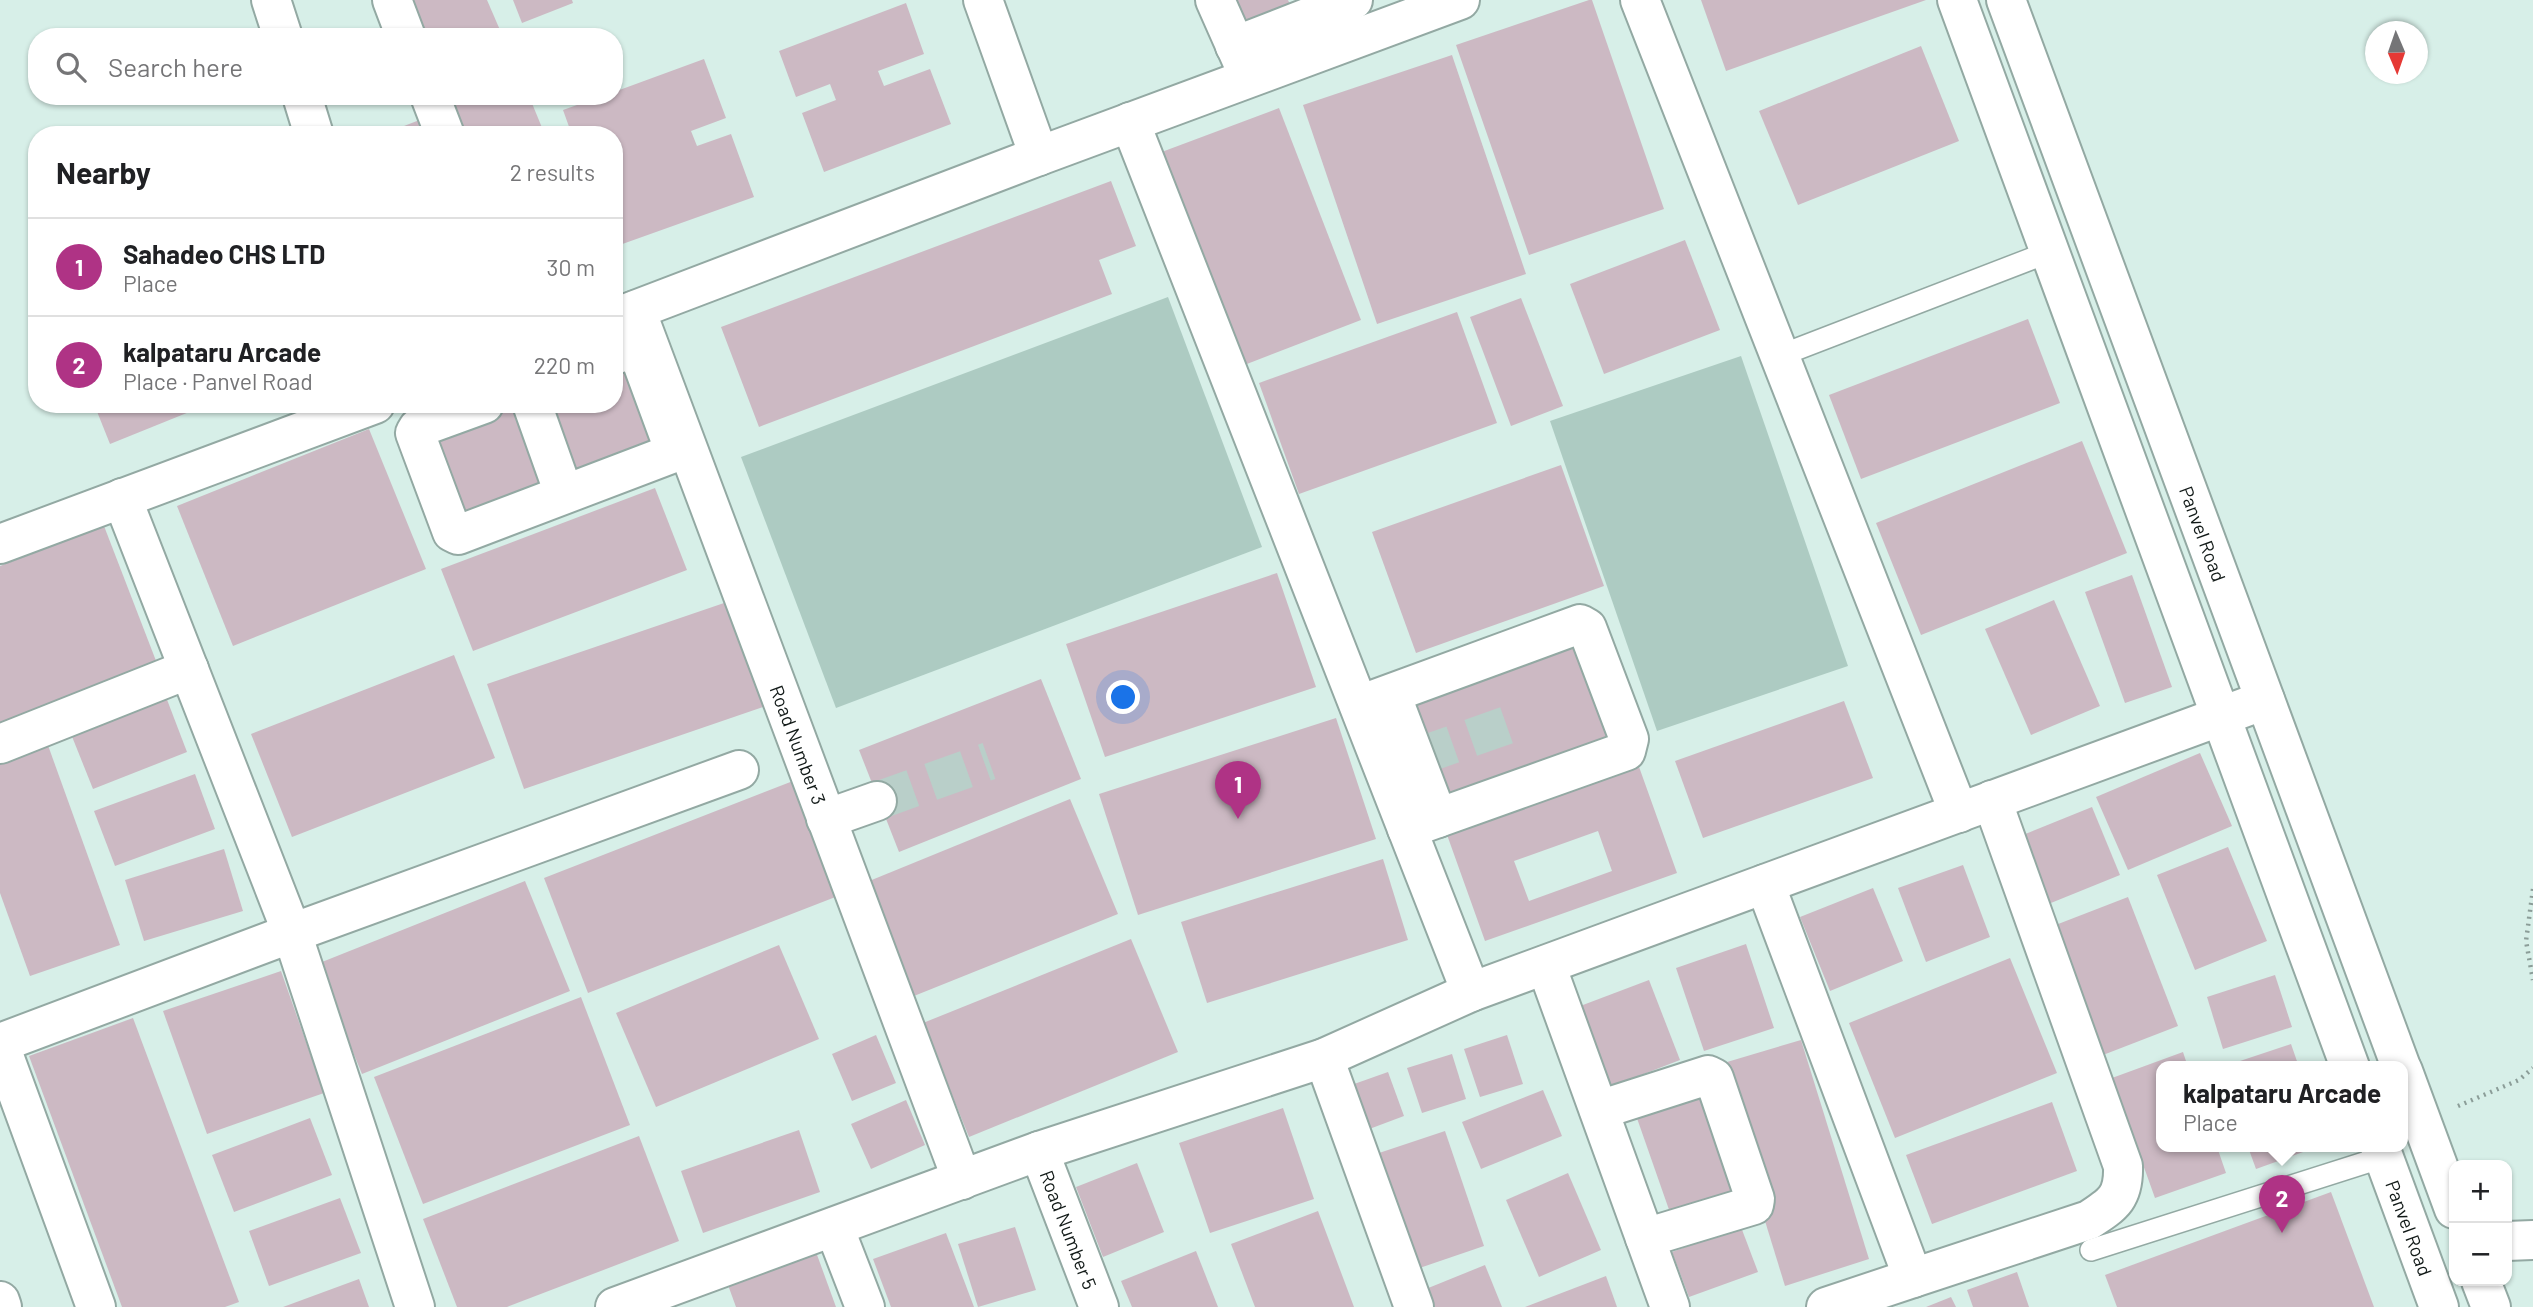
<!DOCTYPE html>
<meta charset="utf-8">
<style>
:root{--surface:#fff;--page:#f2f2f2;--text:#202124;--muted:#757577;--line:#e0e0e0;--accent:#af3385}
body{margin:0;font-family:Barlow,sans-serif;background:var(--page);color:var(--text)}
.controls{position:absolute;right:21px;bottom:21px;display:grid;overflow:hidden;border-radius:14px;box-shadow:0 2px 5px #0004}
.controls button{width:63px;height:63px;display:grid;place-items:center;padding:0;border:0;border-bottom:2px solid var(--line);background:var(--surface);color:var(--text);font:35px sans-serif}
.compass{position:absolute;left:2365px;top:21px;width:63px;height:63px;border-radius:50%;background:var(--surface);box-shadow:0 2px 5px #0004;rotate:178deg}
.you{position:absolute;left:1124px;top:698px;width:24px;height:24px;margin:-18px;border:5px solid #fff;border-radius:50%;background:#1a73e8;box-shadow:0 0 0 10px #1a73e833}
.badge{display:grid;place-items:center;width:46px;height:46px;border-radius:50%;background:var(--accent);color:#fff;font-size:23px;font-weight:700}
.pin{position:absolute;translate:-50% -58px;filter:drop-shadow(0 2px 4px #0008)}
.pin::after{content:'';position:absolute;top:37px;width:24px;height:21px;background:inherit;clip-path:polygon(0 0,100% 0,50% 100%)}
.popup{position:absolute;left:2156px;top:1061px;width:252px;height:91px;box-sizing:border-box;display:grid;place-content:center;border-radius:14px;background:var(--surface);filter:drop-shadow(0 2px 5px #0005);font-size:23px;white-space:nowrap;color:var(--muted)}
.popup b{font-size:26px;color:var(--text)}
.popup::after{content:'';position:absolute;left:50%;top:100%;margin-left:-14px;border:14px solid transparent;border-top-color:var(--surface)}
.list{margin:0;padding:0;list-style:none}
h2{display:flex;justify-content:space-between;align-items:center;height:91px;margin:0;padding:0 28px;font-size:30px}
h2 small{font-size:23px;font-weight:400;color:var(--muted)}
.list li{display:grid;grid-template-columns:46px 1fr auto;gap:21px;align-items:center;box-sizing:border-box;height:98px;padding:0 28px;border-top:2px solid var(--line)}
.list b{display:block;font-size:26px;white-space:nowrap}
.list p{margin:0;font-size:23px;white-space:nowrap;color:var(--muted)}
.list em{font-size:23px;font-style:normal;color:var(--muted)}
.icon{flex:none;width:38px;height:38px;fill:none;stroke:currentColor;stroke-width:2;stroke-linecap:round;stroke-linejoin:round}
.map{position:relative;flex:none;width:2533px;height:1307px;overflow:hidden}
.search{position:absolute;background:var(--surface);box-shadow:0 2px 5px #0004;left:28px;top:28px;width:595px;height:77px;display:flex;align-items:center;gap:18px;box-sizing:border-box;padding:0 24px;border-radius:28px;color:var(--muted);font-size:26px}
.panel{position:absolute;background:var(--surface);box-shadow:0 2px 5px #0004;left:28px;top:126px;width:595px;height:287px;border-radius:28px}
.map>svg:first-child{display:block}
</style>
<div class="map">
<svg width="2533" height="1307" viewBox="0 0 2533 1307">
<rect width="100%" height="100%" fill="#d7efe8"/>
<g fill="#adcbc2">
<path d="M 1168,297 L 1262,547 L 836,708 L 741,457 Z"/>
<path d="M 1741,356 L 1848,666 L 1657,731 L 1550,421 Z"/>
</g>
<g fill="#ccb9c3" fill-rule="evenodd">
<path d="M 410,0 L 487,0 L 503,37 L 424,37 Z"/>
<path d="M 513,0 L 572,0 L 573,3 L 522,23 Z"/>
<path d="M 1226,0 L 1288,0 L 1293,11 L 1241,33 Z"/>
<path d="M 1589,0 L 1592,0 L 1664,209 L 1529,255 L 1456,45 Z"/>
<path d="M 1701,0 L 1926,0 L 1726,71 Z"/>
<path d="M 906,3 L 924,54 L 878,71 L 884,86 L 930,69 L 951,124 L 824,172 L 802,113 L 836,100 L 830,84 L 796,97 L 779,51 Z"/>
<path d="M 1921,46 L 1959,141 L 1798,205 L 1759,111 Z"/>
<path d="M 1452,55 L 1526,274 L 1377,324 L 1303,105 Z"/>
<path d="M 704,59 L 726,118 L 691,131 L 697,146 L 731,134 L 754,197 L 614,247 L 614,135 L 572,135 L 563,110 L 602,96 L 614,96 L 614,92 Z"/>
<path d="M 441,96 L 529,96 L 545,135 L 457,135 Z"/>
<path d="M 1279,108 L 1361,320 L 1234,369 L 1151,156 Z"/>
<path d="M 422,119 L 428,135 L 381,135 Z"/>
<path d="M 1111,181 L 1136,246 L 1099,260 L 1112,294 L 759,427 L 721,327 Z"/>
<path d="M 1685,240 L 1720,330 L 1604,374 L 1570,284 Z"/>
<path d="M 1521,298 L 1563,406 L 1511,426 L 1470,317 Z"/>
<path d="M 1457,312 L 1497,423 L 1299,494 L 1259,383 Z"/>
<path d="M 2028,319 L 2060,403 L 1861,479 L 1829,395 Z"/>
<path d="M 633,353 L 669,449 L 570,485 L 541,404 L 614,404 L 614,360 Z"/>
<path d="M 94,404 L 209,404 L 110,444 Z"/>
<path d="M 493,404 L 517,404 L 553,495 L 455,532 L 418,432 Z"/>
<path d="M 369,429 L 426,569 L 233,646 L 177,506 Z"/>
<path d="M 2082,441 L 2127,553 L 1921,635 L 1876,523 Z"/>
<path d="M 1561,465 L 1604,586 L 1416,653 L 1372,532 Z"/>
<path d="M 655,488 L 687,570 L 473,651 L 441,569 Z"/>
<path d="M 104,526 L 158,666 L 0,727 L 0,566 Z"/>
<path d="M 1277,573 L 1316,687 L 1105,757 L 1066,644 Z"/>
<path d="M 2132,575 L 2172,687 L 2125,703 L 2085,592 Z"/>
<path d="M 2054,600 L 2100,706 L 2031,735 L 1985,629 Z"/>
<path d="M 727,602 L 763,707 L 524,789 L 487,684 Z"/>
<path d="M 1578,634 L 1621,745 L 1437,808 L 1395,698 Z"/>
<path d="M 454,655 L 495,758 L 292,837 L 251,734 Z"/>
<path d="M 1041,679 L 1081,779 L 899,852 L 859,750 Z"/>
<path d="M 166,697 L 187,752 L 93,789 L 71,734 Z"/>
<path d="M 1844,701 L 1873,778 L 1703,838 L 1675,761 Z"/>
<path d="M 1336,718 L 1376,839 L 1138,915 L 1099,794 Z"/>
<path d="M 45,737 L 120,945 L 30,976 L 0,893 L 0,754 Z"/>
<path d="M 2200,753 L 2232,826 L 2128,870 L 2096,797 Z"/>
<path d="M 1638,764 L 1677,873 L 1485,941 L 1446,832 ZM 1598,831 L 1612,871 L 1529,901 L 1514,861 Z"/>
<path d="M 195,774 L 215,829 L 115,866 L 94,811 Z"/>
<path d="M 793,781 L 838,896 L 588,993 L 544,878 Z"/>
<path d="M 1070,799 L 1118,914 L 904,1000 L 857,886 Z"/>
<path d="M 2092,807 L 2120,875 L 2041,907 L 2013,839 Z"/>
<path d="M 2228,847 L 2267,941 L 2195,970 L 2157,875 Z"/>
<path d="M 224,849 L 243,911 L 144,941 L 125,880 Z"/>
<path d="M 1383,859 L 1408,940 L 1207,1003 L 1181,922 Z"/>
<path d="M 1963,865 L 1990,937 L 1926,962 L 1898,888 Z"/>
<path d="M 525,881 L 570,991 L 362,1074 L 317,964 Z"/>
<path d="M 1873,888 L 1903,961 L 1830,991 L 1800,917 Z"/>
<path d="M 2128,897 L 2178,1026 L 2103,1055 L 2053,926 Z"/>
<path d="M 1131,939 L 1178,1052 L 969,1137 L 923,1023 Z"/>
<path d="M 1746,944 L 1774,1028 L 1704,1051 L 1676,968 Z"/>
<path d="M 779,945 L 819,1039 L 656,1107 L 616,1013 Z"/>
<path d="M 2010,958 L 2057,1073 L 1895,1138 L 1849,1023 Z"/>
<path d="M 281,971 L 324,1093 L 207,1134 L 163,1011 Z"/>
<path d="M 2275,975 L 2292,1027 L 2223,1049 L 2207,997 Z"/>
<path d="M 1649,980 L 1680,1060 L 1605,1089 L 1575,1008 Z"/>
<path d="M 581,997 L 630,1125 L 423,1204 L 374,1077 Z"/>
<path d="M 133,1018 L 239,1302 L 225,1307 L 122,1307 L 29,1056 Z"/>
<path d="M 876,1035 L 896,1083 L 852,1101 L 832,1054 Z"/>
<path d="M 1507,1035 L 1523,1084 L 1480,1097 L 1464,1049 Z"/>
<path d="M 1801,1040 L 1869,1259 L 1785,1286 L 1717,1065 Z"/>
<path d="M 2291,1044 L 2299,1067 L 2225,1067 L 2225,1066 Z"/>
<path d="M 2183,1052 L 2188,1067 L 2161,1067 L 2161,1147 L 2217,1147 L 2226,1173 L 2155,1198 L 2112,1078 Z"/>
<path d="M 1452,1054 L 1466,1099 L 1422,1113 L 1407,1068 Z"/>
<path d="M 1388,1072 L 1404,1116 L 1356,1134 L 1340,1089 Z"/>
<path d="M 1708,1080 L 1750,1200 L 1674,1224 L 1632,1104 Z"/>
<path d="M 1543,1090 L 1562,1136 L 1481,1169 L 1462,1122 Z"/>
<path d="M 906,1100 L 925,1145 L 871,1169 L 851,1124 Z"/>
<path d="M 2052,1102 L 2077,1171 L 1932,1224 L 1906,1155 Z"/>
<path d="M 1283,1108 L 1314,1199 L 1210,1233 L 1179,1143 Z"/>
<path d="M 310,1118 L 332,1175 L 234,1212 L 212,1155 Z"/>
<path d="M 799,1130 L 820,1192 L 703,1233 L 681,1171 Z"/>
<path d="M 1445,1131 L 1484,1246 L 1402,1274 L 1364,1158 Z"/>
<path d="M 639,1136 L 679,1241 L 507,1307 L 457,1307 L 423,1219 Z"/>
<path d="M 2248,1147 L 2314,1147 L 2314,1148 L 2256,1169 Z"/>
<path d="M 1137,1163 L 1164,1232 L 1103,1257 L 1076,1187 Z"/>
<path d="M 1568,1173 L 1601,1250 L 1539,1277 L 1506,1200 Z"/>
<path d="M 2331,1192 L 2374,1307 L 2117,1307 L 2105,1275 Z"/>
<path d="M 340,1198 L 361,1253 L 269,1286 L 249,1231 Z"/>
<path d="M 1318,1211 L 1354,1307 L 1255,1307 L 1231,1244 Z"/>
<path d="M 1015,1227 L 1036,1290 L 978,1307 L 958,1244 Z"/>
<path d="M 1741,1227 L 1758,1272 L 1689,1297 L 1672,1252 Z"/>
<path d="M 946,1233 L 974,1307 L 891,1307 L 873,1259 Z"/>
<path d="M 1196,1251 L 1218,1307 L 1132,1307 L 1121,1281 Z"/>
<path d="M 816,1252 L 836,1307 L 736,1307 L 728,1285 Z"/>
<path d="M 1485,1265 L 1502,1307 L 1422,1307 L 1416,1293 Z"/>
<path d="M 2017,1272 L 2029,1307 L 1973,1307 L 1967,1290 Z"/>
<path d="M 1606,1276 L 1617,1307 L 1525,1307 Z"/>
<path d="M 359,1279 L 369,1307 L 283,1307 Z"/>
<path d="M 1951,1297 L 1956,1307 L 1926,1307 Z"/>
</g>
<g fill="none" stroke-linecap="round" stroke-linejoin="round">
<g stroke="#b9cfc9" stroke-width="38" stroke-dasharray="38 19" stroke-linecap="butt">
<path d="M 1417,757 L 1510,724"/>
<path d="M 877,801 L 989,761"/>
</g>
<defs>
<g id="service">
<path d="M 1779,356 L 2049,252"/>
<path d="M 2091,1250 L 2383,1157"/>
</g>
<g id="minor">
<path d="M 271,0 L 283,37"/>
<path d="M 392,0 L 406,37"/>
<path d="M 983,0 L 1039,156"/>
<path d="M 1215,0 L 1246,70"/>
<path d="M 1640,0 L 1959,813"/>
<path d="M 1235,46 L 1353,0"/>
<path d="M 302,96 L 314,135"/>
<path d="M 430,96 L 445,135"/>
<path d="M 1130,122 L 1471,992"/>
<path id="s1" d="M 636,310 L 962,1180"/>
<path d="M 484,404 L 418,428 L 415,433 L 452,532 L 458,535 L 671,454 L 673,447 L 638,352 L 631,349 L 614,355"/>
<path d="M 532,404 L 564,494"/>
<path d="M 122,498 L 292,933 L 415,1307"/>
<path d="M 1391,694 L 1438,818"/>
<path d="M 1359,705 L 1580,624 L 1587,628 L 1629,739 L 1626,751 L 1407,829"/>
<path d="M 0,744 L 189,669"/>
<path d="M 826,819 L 877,801"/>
<path d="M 1765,884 L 1913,1278 L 1826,1307"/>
<path d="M 1546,965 L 1670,1307"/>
<path d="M 0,1043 L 292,933 L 739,770"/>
<path d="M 1324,1058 L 1414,1307"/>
<path d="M 1599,1110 L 1708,1075 L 1714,1078 L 1755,1199 L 1754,1205 L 1645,1238"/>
<path id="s2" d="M 1039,1151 L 1099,1307"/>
<path d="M 834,1227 L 865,1307"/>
<path d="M 2507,1241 L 2533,1240"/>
<path d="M 1913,1278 L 2089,1220 C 2114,1204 2124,1197 2123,1166 L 1992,800"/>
<path d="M 0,1301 L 2,1307"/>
<path d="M 615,1307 L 1039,1151 L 1324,1058 L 1471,992 L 2265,700"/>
</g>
<g id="tertiary">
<path d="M 1957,0 L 2350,1067"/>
<path id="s3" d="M 2006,0 L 2401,1067"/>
<path d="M 614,318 L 1039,156 L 1460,0"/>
<path d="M 0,544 L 375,404"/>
<path d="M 0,1045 L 96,1307"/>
<path d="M 2403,1071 L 2454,1209"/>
<path id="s4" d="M 2380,1147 L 2439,1307"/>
<path d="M 2481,1281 L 2491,1307"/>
</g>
</defs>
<use href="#service" stroke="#93a9a3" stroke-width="24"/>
<use href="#minor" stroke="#93a9a3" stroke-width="42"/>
<use href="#tertiary" stroke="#93a9a3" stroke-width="42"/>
<g stroke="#8b9d98" stroke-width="4.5" stroke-dasharray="2 5" stroke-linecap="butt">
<path d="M 2533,889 L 2526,941 L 2533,980"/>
<path d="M 2458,1106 L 2519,1080 L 2533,1068"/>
</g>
<use href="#service" stroke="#fff" stroke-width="21"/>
<use href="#minor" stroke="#fff" stroke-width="38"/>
<use href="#tertiary" stroke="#fff" stroke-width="38"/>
</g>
<g text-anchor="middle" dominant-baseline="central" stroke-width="5" stroke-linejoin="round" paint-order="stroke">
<g font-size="19" fill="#111917" stroke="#d7efe8">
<text stroke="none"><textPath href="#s3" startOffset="569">Panvel Road</textPath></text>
<text stroke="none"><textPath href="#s1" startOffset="464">Road Number 3</textPath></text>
<text stroke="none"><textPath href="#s4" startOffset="86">Panvel Road</textPath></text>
<text stroke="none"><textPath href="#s2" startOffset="84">Road Number 5</textPath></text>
</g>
</g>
</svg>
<div class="controls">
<button>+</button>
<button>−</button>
</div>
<svg class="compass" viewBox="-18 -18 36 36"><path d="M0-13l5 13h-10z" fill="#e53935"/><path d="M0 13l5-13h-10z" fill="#757577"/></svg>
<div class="you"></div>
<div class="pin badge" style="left:1238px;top:819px">1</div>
<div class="pin badge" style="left:2282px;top:1233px">2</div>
<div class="popup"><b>kalpataru Arcade</b>Place</div>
<div class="search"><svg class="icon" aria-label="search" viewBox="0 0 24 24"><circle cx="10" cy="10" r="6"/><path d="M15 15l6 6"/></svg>Search here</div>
<section class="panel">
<h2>Nearby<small>2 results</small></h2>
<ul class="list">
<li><span class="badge">1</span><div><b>Sahadeo CHS LTD</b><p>Place</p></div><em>30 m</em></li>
<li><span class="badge">2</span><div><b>kalpataru Arcade</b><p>Place · Panvel Road</p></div><em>220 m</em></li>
</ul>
</section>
</div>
